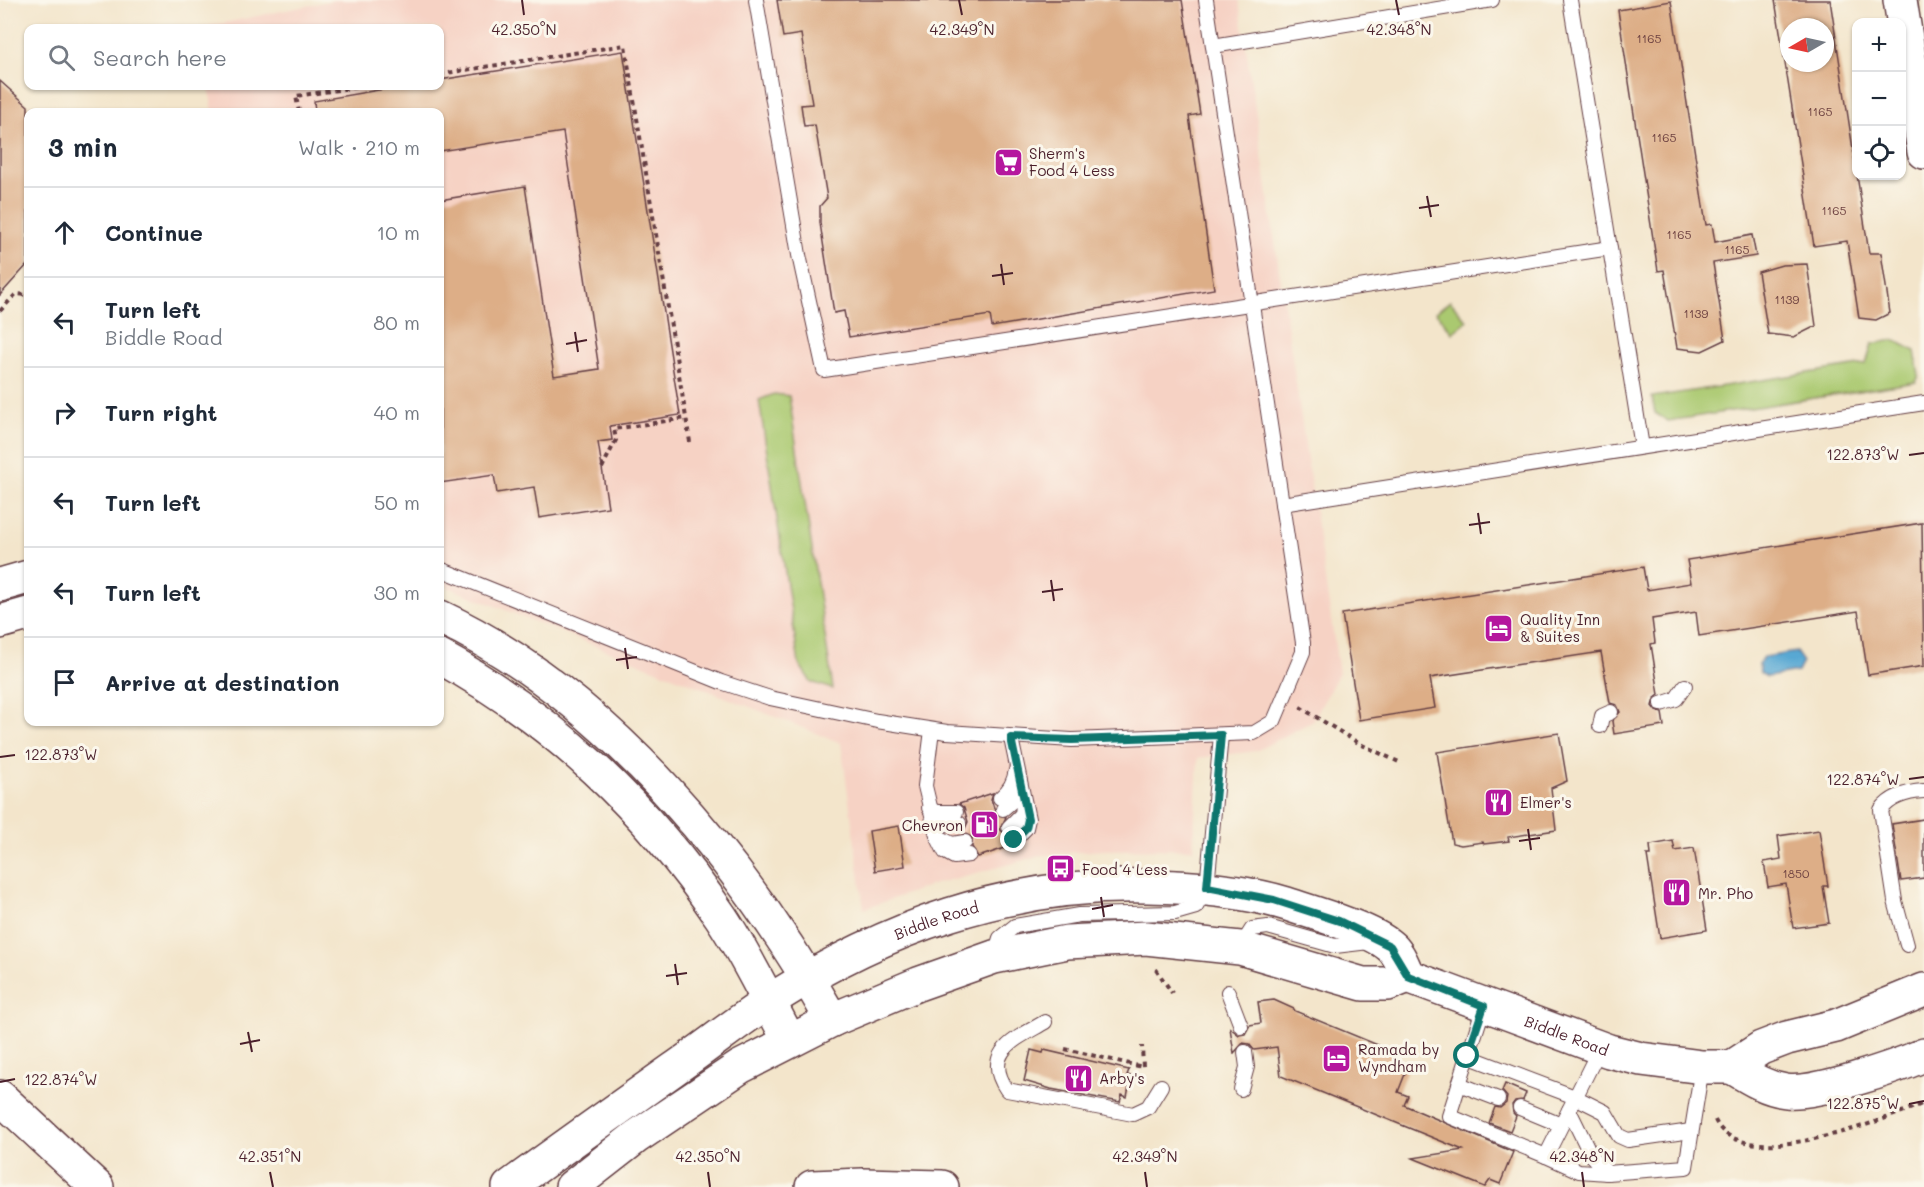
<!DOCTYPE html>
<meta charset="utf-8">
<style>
:root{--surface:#fff;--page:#f6f6f7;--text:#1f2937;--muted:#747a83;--line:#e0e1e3}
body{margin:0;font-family:Mali,sans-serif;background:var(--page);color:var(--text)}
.controls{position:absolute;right:18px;top:18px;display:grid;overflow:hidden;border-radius:12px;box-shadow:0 2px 4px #0004}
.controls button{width:54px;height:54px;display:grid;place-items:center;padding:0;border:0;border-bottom:2px solid var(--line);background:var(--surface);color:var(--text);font:30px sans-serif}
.compass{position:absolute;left:1780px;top:18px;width:54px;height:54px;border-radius:50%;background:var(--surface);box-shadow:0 2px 4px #0004;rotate:261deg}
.stop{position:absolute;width:18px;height:18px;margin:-14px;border:4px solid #0f766e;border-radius:50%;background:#fff}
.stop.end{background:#0f766e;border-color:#fff;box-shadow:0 2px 6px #0008}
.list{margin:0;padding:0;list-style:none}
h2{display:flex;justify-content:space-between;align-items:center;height:78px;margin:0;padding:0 24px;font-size:26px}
h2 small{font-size:20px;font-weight:400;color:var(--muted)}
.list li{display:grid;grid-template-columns:39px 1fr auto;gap:18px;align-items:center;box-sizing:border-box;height:90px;padding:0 24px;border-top:2px solid var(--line)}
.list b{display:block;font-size:22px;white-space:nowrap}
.list p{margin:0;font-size:20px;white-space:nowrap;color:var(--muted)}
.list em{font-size:20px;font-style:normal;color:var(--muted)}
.icon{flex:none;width:33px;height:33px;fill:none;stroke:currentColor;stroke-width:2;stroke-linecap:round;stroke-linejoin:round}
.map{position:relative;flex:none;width:1924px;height:1187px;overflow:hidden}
.search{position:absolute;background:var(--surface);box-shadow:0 2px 4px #0004;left:24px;top:24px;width:420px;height:66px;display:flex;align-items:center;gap:15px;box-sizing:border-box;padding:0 21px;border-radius:12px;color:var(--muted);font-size:22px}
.panel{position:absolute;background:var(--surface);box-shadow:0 2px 4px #0004;left:24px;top:108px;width:420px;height:618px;border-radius:12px}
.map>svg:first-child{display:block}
</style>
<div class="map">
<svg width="1924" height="1187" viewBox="0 0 1924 1187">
<rect width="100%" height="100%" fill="#fbf7ec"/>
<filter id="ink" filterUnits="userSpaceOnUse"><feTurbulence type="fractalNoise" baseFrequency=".0167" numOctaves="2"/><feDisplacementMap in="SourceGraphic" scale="12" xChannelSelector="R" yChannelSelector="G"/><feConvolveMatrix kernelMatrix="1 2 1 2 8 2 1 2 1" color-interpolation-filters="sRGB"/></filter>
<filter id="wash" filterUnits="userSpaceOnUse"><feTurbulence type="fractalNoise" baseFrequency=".008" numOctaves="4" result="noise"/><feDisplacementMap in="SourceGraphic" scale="24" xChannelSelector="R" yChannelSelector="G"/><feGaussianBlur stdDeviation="1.35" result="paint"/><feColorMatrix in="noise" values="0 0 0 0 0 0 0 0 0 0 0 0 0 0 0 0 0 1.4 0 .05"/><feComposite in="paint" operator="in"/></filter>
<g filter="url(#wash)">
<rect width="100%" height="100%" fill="#f3e5cb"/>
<path fill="#f6d2c4" d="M 335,0 L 1239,0 L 1339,673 L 1313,721 L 1256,751 L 1198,758 L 1193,849 L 1103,850 L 1044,855 L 938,883 L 864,909 L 841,743 L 440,584 L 440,112 L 213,112 L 209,86 L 440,86 L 440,28 L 200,28 Z"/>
<g fill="#aac970" stroke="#7a744e" stroke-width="1.5">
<path d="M 1450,301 L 1467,321 L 1452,333 L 1436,312 Z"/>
<path d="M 1894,340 L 1915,351 L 1919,376 L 1916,382 L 1668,421 L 1655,413 L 1652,397 L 1866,364 L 1872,344 Z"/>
<path d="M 774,394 L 789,396 L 833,689 L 811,682 L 799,664 L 759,400 Z"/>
</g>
<path fill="#59a8d3" stroke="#52647f" stroke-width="1.5" d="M 1796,652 L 1803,662 L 1798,672 L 1767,677 L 1760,673 L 1759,664 L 1764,657 Z"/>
<g id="blocks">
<g fill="#ddae87" fill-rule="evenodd">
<path d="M 777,0 L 1182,0 L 1200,114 L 1189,116 L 1214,289 L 992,327 L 990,315 L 849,337 L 844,311 L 834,313 L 820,223 L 820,206 L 827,198 L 815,125 L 804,126 L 801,105 L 812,104 L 801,34 L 783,37 Z"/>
<path d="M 1775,0 L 1830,0 L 1869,253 L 1881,253 L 1890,313 L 1876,320 L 1859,318 L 1847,241 L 1814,246 ZM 1789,27 L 1825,27 L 1825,63 L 1789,63 Z"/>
<path d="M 1671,1 L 1706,225 L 1712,224 L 1715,242 L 1752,235 L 1756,256 L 1713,263 L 1725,340 L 1702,351 L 1677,348 L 1664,270 L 1658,271 L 1618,10 Z"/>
<path d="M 623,51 L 680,415 L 610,426 L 612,440 L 598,442 L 608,507 L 539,518 L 534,487 L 497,493 L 494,475 L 440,483 L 440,200 L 525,186 L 554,376 L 599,369 L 563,132 L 440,151 L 440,112 L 315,112 L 314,101 L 402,86 L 440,86 L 440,80 Z"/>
<path d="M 0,81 L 28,106 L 28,264 L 0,295 Z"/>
<path d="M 1807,264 L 1816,326 L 1794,337 L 1768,334 L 1758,272 L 1782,265 Z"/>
<path d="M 1922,523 L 1924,666 L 1868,675 L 1858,611 L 1699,636 L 1696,612 L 1652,619 L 1655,643 L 1651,644 L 1659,695 L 1654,699 L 1652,706 L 1656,711 L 1662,713 L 1664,726 L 1614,734 L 1612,721 L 1620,712 L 1617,705 L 1610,703 L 1601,652 L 1430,678 L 1435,708 L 1359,720 L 1342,614 L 1643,567 L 1647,590 L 1691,583 L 1687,560 Z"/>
<path d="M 1559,733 L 1567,781 L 1551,788 L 1556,830 L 1508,837 L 1509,841 L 1484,844 L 1483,842 L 1461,845 L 1452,843 L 1437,752 Z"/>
<path d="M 993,793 L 991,799 L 996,814 L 1006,817 L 1000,829 L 1006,836 L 1005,842 L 1008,847 L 978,857 L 972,847 L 972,837 L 963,833 L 968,822 L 964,808 L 959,804 Z"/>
<path d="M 1924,819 L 1924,878 L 1901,881 L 1892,824 Z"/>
<path d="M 899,826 L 905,866 L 875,871 L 869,831 Z"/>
<path d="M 1819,830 L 1828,886 L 1823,886 L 1829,923 L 1793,928 L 1786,884 L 1768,887 L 1764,862 L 1781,859 L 1778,836 Z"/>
<path d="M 1673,841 L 1675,851 L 1694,848 L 1707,930 L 1660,938 L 1647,855 L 1651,855 L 1650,845 Z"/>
<path d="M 1274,1000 L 1294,1009 L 1295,1011 L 1397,1053 L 1393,1064 L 1407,1069 L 1398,1092 L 1408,1096 L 1404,1105 L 1513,1152 L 1500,1184 L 1490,1180 L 1485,1187 L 1413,1158 L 1463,1150 L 1281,1076 L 1277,1047 L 1254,1050 L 1249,1044 L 1243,1043 L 1234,1053 L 1230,1028 L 1239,1035 L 1245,1034 L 1250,1025 L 1261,1023 L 1258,1002 Z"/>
<path d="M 1031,1050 L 1043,1053 L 1044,1050 L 1129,1070 L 1127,1075 L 1131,1076 L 1127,1097 L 1122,1095 L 1120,1102 L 1051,1089 L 1024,1081 Z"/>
<path d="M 1505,1084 L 1526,1093 L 1523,1100 L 1515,1101 L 1512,1105 L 1513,1113 L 1516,1116 L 1510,1131 L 1489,1123 L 1495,1107 L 1500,1108 L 1506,1103 L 1507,1097 L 1502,1091 Z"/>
</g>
</g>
</g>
<g filter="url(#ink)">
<use href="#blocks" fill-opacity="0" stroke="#633d43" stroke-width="1.5"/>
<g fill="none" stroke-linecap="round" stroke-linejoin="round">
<defs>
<g id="lane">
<path d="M 756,0 L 799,255 L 824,370 L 1610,248"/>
<path d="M 1570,0 L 1642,447"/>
<path d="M 1213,46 L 1492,0"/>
<path d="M 1282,504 L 1924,403"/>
<path d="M 440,569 L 721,682 L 770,698 L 877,721 L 947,732 L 1072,740 L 1254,733 L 1274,721 L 1303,652 L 1303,643 L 1206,0"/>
<path d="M 1661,704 L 1676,699 L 1685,686"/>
<path d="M 1600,726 L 1602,716 L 1611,712"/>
<path d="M 932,730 L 925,786 L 937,836 L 945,852 L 954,857 L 969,855"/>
<path d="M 1011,738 L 1028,819 L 1026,828 L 1014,840"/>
<path d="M 1000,798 C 1010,790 1014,782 1016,770"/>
<path d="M 929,808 L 936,812 L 956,812"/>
<path d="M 1003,809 L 1017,797 L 1020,785"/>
<path d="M 933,822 L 939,825 L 959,823"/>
<path d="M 1009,827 L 1022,814 L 1023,805"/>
<path d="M 937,836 L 952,844 L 965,842"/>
<path d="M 1907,945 L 1895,901 L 1881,810 C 1891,796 1907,792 1924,791"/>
<path d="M 1240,948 L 1252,929 L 1268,927 L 1335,946 L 1369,942"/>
<path d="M 994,957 L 1000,938 L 1015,926 L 1079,915 L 1175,913 L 1196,907 L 1207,887 L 1221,735"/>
<path d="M 1228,992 L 1241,1026"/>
<path d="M 1484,1006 L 1449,1116 L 1546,1156"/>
<path d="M 1045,1022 C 1016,1039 981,1052 1007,1090 L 1133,1114 L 1148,1107 L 1161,1086"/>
<path d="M 1600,1048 L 1546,1156 L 1579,1171 L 1607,1173 L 1686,1167 L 1702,1067"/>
<path d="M 1467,1056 L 1575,1097 L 1605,1112 L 1619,1136 L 1628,1140 L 1691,1131"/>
<path d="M 1459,1084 L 1498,1099"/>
<path d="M 1241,1089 L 1247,1067 L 1245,1052"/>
<path d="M 1520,1108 L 1561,1125"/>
<path d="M 1569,1110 L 1591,1155 L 1607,1173"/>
</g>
<g id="secondary">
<path d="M 1900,0 L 1924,152"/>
<path d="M 1732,1067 C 1750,1078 1765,1088 1786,1091 C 1814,1095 1896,1067 1924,1055"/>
<path id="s1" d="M 509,1187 C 564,1147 619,1108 674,1069 C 706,1047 737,1022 769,1001 C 887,927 1006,883 1147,886 C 1194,887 1241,890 1287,904 C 1313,913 1369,928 1390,946 C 1399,953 1403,966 1408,976"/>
<path id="s2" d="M 572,1187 L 636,1137 L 740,1067 L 832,1020 L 918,984 L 994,957 L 1067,942 L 1146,938 L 1240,948 L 1363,984 L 1388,984 L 1408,976 L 1609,1051 L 1641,1059 L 1702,1067 L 1732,1067 L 1761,1048 L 1787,1038 L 1836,1026 L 1924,990"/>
</g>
<g id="highway">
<path d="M 0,585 L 28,577"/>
<path d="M 440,617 C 606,695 744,863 832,1020"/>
<path d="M 0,622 L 28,614"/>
<path d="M 440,657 C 553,719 648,809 721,917 C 747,956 767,999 789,1040"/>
<path d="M 0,1097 L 97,1187"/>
<path d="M 812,1187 L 863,1185 L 942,1187"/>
</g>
</defs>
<use href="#lane" stroke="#633d43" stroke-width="16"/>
<use href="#secondary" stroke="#633d43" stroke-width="36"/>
<use href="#highway" stroke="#633d43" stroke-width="36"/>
<g stroke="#633d43" stroke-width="4" stroke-dasharray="4.5 4.5" stroke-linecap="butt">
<path d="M 440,74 L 625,45 L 690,442"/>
<path d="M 299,112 L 296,96 L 365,86"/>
<path d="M 0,311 L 16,294 L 28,295"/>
<path d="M 602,468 L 616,440 L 614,429 L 686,418"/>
<path d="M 1300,707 L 1360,744 L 1399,762"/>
<path d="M 1156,969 L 1172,993"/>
<path d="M 1065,1049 L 1143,1067 L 1142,1046"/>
<path d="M 1715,1120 C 1740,1176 1885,1120 1924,1103"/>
</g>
<use href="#lane" stroke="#fff" stroke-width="14"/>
<use href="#secondary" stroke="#fff" stroke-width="33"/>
<use href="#highway" stroke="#fff" stroke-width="33"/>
</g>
</g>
<g fill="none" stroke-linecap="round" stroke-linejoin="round" filter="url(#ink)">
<path stroke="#0f766e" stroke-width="8" d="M 1014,840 L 1026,828 L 1028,819 L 1011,738 L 1072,740 L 1221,735 L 1207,887 L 1274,900 L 1339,921 L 1390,946 L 1408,976 L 1484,1006 L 1467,1056"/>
</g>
<path fill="none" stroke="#4a1f2b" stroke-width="2" d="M 522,0 L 524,15M 959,0 L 962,15M 1396,0 L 1399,15M 1427,196 L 1431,217M 1419,208 L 1439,205M 1001,264 L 1004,285M 992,276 L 1013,273M 575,332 L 578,352M 566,344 L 587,340M 1909,455 L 1924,453M 1478,513 L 1481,534M 1469,525 L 1490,522M 1051,580 L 1054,601M 1042,592 L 1063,589M 625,648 L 628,669M 616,660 L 637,657M 0,757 L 15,755M 1909,779 L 1924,777M 1528,829 L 1531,850M 1519,841 L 1540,838M 1101,897 L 1104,917M 1092,909 L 1113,905M 675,964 L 678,985M 666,976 L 687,973M 248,1032 L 252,1052M 240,1044 L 260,1040M 0,1082 L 15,1079M 1909,1104 L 1924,1101M 270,1172 L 273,1187M 708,1172 L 710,1187M 1145,1172 L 1147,1187M 1582,1172 L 1584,1187"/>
<defs>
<symbol id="supermarket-square" viewBox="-11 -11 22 22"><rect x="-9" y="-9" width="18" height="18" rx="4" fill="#b5179e" stroke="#fbf7ec"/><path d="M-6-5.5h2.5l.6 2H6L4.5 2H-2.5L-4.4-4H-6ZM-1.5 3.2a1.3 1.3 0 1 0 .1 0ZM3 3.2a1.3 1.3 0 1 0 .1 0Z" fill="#fff"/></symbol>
<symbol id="hotel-square" viewBox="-11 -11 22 22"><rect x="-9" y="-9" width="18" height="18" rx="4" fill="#b5179e" stroke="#fbf7ec"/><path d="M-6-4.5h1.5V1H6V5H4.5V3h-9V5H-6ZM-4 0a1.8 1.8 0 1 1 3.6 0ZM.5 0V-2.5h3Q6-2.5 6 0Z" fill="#fff"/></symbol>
<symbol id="restaurant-square" viewBox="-11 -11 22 22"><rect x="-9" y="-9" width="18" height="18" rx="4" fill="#b5179e" stroke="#fbf7ec"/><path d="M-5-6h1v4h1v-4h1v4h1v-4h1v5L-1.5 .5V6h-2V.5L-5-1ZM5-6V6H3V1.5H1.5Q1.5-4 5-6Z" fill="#fff"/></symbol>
<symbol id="fuel-square" viewBox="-11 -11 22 22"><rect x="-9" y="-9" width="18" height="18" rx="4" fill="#b5179e" stroke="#fbf7ec"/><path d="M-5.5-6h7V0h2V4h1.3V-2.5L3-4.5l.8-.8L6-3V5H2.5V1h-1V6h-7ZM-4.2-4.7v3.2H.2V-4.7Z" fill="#fff"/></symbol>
<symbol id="bus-square" viewBox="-11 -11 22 22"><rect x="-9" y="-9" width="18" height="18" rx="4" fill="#b5179e" stroke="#fbf7ec"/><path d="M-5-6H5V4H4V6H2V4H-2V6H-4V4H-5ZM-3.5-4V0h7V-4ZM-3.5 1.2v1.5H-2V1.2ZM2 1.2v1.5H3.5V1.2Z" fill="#fff"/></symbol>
</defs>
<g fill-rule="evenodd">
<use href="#supermarket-square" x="992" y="146" width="33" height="33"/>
<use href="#hotel-square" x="1482" y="612" width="33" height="33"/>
<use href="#restaurant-square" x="1482" y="786" width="33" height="33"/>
<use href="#fuel-square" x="968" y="808" width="33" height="33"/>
<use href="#bus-square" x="1044" y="852" width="33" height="33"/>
<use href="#restaurant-square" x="1660" y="876" width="33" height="33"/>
<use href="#hotel-square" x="1320" y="1042" width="33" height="33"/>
<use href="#restaurant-square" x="1062" y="1062" width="33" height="33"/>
</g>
<g text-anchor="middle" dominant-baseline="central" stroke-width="6" stroke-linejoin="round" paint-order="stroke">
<g font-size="12" fill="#6f4342">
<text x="1649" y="38">1165</text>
<text x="1820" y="111">1165</text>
<text x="1664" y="137">1165</text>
<text x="1834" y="210">1165</text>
<text x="1679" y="234">1165</text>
<text x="1737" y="249">1165</text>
<text x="1787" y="299">1139</text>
<text x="1696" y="313">1139</text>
<text x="1796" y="873">1850</text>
</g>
<g font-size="15" fill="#4a1f2b" stroke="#fbf7ec" text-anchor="start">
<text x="1029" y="153">Sherm's<tspan x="1029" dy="17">Food 4 Less</tspan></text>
<text x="1520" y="619">Quality Inn<tspan x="1520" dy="17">&amp; Suites</tspan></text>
<text x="1520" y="802">Elmer's</text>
<text x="963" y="825" text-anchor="end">Chevron</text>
<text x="1082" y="869">Food 4 Less</text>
<text x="1698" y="893">Mr. Pho</text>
<text x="1358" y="1049">Ramada by<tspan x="1358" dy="17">Wyndham</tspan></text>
<text x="1099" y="1078">Arby's</text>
</g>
<g font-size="15" fill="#4a1f2b" stroke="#fbf7ec">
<text stroke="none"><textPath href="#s1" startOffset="506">Biddle Road</textPath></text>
<text stroke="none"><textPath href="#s2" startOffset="1076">Biddle Road</textPath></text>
</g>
</g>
<g font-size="15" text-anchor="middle" fill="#4a1f2b" stroke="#fbf7ec" stroke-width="6" stroke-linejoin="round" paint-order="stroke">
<text x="524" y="35">42.350°N</text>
<text x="962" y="35">42.349°N</text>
<text x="1399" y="35">42.348°N</text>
<text x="1863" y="460">122.873°W</text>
<text x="61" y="760">122.873°W</text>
<text x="1863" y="785">122.874°W</text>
<text x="61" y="1085">122.874°W</text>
<text x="1863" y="1109">122.875°W</text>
<text x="270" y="1162">42.351°N</text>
<text x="708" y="1162">42.350°N</text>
<text x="1145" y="1162">42.349°N</text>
<text x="1582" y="1162">42.348°N</text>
</g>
</svg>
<div class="controls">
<button>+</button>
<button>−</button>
<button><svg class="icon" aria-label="locate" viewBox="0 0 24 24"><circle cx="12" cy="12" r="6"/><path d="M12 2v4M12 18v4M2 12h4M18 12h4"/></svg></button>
</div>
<svg class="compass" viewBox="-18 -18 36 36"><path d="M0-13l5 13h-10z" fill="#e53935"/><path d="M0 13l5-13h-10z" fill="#747a83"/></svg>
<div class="stop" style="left:1467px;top:1056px"></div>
<div class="stop end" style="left:1014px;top:840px"></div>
<div class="search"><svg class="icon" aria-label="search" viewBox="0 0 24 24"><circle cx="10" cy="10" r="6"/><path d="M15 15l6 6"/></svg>Search here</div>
<section class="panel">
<h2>3 min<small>Walk · 210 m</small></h2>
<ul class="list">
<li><svg class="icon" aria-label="ahead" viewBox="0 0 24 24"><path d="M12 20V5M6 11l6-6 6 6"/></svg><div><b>Continue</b></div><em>10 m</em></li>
<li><svg class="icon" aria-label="left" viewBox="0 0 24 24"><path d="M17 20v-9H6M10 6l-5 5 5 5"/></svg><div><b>Turn left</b><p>Biddle Road</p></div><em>80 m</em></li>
<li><svg class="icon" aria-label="right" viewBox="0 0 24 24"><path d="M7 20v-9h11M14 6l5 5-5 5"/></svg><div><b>Turn right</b></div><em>40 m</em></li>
<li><svg class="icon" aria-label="left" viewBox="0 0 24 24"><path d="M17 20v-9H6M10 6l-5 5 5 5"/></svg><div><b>Turn left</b></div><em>50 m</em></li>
<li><svg class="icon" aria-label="left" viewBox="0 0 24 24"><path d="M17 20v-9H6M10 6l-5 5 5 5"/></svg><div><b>Turn left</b></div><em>30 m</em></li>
<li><svg class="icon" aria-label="arrive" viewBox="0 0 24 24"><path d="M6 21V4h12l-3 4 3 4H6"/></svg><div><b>Arrive at destination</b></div></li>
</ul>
</section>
</div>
